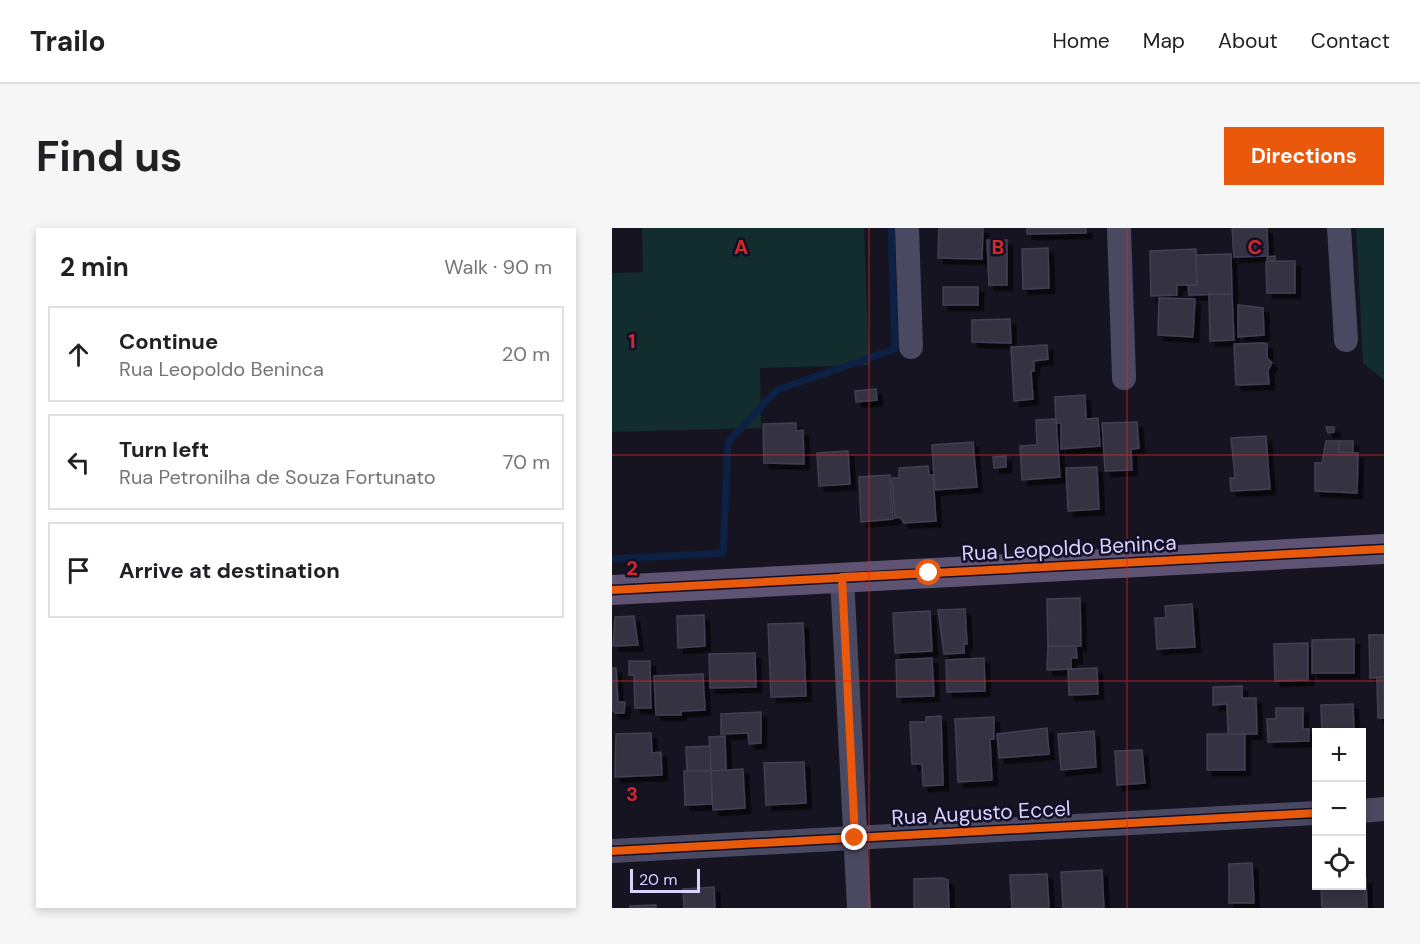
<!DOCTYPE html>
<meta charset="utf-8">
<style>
:root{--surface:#fff;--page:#f6f6f6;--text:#202124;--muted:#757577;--line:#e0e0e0;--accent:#ea580c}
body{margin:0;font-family:"DM Sans",sans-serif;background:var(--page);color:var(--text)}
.controls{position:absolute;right:18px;bottom:18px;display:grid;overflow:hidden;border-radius:0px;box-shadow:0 3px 9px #0003}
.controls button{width:54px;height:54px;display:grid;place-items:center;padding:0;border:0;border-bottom:2px solid var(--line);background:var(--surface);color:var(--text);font:30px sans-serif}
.scale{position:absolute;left:18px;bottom:15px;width:70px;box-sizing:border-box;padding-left:6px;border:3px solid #d9d4ff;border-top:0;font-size:16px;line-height:21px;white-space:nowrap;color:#d9d4ff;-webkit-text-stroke:4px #130f26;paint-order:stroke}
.stop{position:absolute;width:18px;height:18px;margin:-14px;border:4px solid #ea580c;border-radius:50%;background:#fff}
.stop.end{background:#ea580c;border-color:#fff;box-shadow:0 2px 6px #0008}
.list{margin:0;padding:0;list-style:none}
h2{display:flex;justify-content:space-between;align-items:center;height:78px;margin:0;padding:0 24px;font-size:26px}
h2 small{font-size:20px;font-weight:400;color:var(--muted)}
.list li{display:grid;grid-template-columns:39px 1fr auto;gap:18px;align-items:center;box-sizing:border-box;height:96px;margin:0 12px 12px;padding:0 12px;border:2px solid var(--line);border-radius:0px}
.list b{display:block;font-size:22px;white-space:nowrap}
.list p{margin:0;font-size:20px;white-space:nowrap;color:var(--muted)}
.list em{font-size:20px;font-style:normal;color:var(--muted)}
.icon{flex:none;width:33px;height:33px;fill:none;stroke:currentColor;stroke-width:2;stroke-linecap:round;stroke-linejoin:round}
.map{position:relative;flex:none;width:772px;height:680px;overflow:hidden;border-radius:0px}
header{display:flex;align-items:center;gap:36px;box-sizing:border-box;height:84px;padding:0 30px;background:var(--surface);border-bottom:2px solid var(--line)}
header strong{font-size:28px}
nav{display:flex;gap:33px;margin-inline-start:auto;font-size:21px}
.intro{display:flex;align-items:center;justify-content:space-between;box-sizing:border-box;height:144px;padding:0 36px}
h1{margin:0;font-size:42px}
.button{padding:15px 27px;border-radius:0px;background:var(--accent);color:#fff;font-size:21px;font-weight:700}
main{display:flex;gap:36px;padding:0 36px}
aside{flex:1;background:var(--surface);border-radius:0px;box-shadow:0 3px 9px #0003}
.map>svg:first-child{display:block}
</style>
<header>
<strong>Trailo</strong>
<nav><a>Home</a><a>Map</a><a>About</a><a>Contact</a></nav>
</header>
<div class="intro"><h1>Find us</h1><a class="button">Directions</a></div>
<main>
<aside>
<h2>2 min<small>Walk · 90 m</small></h2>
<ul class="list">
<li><svg class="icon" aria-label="ahead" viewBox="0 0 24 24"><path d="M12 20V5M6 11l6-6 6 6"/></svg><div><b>Continue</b><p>Rua Leopoldo Beninca</p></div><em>20 m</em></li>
<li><svg class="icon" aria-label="left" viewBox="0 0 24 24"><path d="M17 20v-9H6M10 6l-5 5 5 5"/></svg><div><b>Turn left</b><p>Rua Petronilha de Souza Fortunato</p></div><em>70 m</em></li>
<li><svg class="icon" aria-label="arrive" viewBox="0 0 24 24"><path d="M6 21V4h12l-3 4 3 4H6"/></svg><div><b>Arrive at destination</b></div></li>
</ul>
</aside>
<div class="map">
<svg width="772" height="680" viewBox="0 0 772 680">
<defs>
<filter id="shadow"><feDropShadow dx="5.5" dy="5.5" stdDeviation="0" flood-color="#0009"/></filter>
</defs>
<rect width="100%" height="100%" fill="#161421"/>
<g fill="#132c2d">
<path d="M 30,0 L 252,0 L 257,137 L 148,140 L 149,200 L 0,204 L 0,45 L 31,44 Z"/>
<path d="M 744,0 L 772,0 L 772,152 L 751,135 Z"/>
</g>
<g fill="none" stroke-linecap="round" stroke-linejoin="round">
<path stroke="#0d2144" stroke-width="7" d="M 0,331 L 111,325 L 116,214 L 165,162 L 283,121 L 279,0"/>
</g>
<g fill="#343243" stroke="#433f54" stroke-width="1.5" filter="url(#shadow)">
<path d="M 327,0 L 371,0 L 370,31 L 326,30 Z"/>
<path d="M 415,0 L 474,0 L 474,5 L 415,6 Z"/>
<path d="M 620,0 L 655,0 L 656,28 L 622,29 Z"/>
<path d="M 375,12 L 395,12 L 395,57 L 377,57 Z"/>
<path d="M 436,20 L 437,60 L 411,61 L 410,21 Z"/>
<path d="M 584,21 L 585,57 L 565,57 L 565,67 L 539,68 L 538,23 Z"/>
<path d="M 619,26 L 620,66 L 577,67 L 576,57 L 585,57 L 584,27 Z"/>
<path d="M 663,28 L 663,33 L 655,34 L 655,29 Z"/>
<path d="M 663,33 L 683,33 L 683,65 L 655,65 L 654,34 Z"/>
<rect x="331" y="59" width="35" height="18"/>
<path d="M 597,66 L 620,66 L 622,112 L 598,113 Z"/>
<path d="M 547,70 L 583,71 L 581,109 L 546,107 Z"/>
<path d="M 626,77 L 651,80 L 652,107 L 626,109 Z"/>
<path d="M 398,91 L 399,115 L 360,114 L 360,92 Z"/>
<path d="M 651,115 L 655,116 L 655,130 L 660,135 L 656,142 L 657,156 L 624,157 L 622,116 Z"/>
<path d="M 435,117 L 436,131 L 422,133 L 422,143 L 419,143 L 421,171 L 402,173 L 399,119 Z"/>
<path d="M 264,161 L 265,172 L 244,174 L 243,163 Z"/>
<path d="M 473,167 L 474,191 L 486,190 L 488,218 L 449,221 L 449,195 L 444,195 L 443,169 Z"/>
<path d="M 444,191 L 448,249 L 410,252 L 408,218 L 425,217 L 424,192 Z"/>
<path d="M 525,194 L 527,220 L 519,221 L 520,242 L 493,243 L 490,195 Z"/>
<path d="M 184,195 L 184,203 L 191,202 L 192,236 L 152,235 L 151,196 Z"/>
<path d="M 714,199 L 722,199 L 722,204 L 716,205 Z"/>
<path d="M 654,208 L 658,261 L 619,263 L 618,250 L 623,250 L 619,210 Z"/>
<path d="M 714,213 L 727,213 L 727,224 L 746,225 L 745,265 L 703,263 L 703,235 L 710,235 Z"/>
<path d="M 727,213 L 741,213 L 741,225 L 727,224 Z"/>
<path d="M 361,214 L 365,259 L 323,262 L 320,217 Z"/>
<path d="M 236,223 L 238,256 L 207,258 L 205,225 Z"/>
<path d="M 394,228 L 394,239 L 382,240 L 381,229 Z"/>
<path d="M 316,238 L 317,247 L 321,247 L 324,293 L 292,295 L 288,289 L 283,290 L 280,250 L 287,250 L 287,240 Z"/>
<path d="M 485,239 L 487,281 L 456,283 L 454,240 Z"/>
<path d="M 278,247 L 281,291 L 249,294 L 247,249 Z"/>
<path d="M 468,370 L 469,418 L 436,418 L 435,371 Z"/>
<path d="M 580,376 L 583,419 L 545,421 L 543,390 L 554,390 L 553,378 Z"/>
<path d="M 353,381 L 355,416 L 352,416 L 352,425 L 332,426 L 326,382 Z"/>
<path d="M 318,383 L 320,423 L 283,425 L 281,385 Z"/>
<path d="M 92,387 L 93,418 L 66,420 L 65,388 Z"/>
<path d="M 22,388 L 26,417 L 1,418 L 3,389 Z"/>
<path d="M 191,395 L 194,468 L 159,469 L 156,396 Z"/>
<path d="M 757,407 L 772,407 L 772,449 L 758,450 Z"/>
<path d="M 742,411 L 742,445 L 700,445 L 700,412 Z"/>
<path d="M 696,415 L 696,452 L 663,453 L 662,416 Z"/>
<path d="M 436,418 L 464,418 L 465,430 L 459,430 L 459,441 L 435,442 Z"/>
<path d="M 143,425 L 144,459 L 98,460 L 97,426 Z"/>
<path d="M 320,430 L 322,468 L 285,469 L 284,432 Z"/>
<path d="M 372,430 L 373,463 L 335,464 L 334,432 Z"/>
<path d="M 17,433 L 38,433 L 39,480 L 23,480 L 22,447 L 17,447 Z"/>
<path d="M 0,440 L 4,440 L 6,474 L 13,474 L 12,485 L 3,485 L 0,481 Z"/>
<path d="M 485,440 L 486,466 L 457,467 L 456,441 Z"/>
<path d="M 91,446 L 93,482 L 69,483 L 69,487 L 44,487 L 42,448 Z"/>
<path d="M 772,449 L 772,490 L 766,490 L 765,450 Z"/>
<path d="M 630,458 L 630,470 L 644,470 L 645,506 L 616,506 L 615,476 L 601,477 L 601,459 Z"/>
<path d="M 741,476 L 742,505 L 710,505 L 709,477 Z"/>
<path d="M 664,480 L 691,480 L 691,501 L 697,501 L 697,513 L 656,514 L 655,491 L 664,491 Z"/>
<path d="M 149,484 L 149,515 L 137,516 L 136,505 L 109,506 L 109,486 Z"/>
<path d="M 329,488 L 331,557 L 311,558 L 310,536 L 300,536 L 298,494 L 314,494 L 314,489 Z"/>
<path d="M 382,489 L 382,511 L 378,511 L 380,552 L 346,554 L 343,491 Z"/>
<path d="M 435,500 L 437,526 L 387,530 L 385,506 Z"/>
<path d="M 482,503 L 484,539 L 449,542 L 446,506 Z"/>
<path d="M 36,505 L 39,505 L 40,525 L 49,524 L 50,547 L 3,549 L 4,506 Z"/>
<rect x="595" y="506" width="38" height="36"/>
<path d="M 113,508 L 114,542 L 99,543 L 97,509 Z"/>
<path d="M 98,518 L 99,543 L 75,543 L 74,519 Z"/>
<path d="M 530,522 L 533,555 L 505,557 L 503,523 Z"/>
<path d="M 192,534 L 194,575 L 154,577 L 152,535 Z"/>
<path d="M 131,541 L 133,580 L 101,582 L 99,543 Z"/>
<path d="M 72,543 L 99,543 L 100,576 L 73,577 Z"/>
<path d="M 640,635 L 642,675 L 617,675 L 617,636 Z"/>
<path d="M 490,642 L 492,680 L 451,680 L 449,644 Z"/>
<path d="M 435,646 L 437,680 L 400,680 L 398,647 Z"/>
<path d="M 330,650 L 336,652 L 337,680 L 302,680 L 302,651 Z"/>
<path d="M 750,650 L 754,650 L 755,680 L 710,680 L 709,658 L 750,658 Z"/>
<path d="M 102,659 L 103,680 L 72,680 L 71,661 Z"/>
<path d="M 44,677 L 44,680 L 18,680 L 18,678 Z"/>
</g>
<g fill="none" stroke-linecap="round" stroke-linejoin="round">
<g stroke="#4a4962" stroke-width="24">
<path d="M 295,0 L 299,119"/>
<path d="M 507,0 L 512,150"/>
<path d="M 727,0 L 734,112"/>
<path d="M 230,349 L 247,680"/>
<path d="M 750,583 L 772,581"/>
<path d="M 0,623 L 704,585"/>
</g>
<path stroke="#5e5373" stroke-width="30" d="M 0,362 L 772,321"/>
<defs>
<g id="cycleway">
<path d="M 0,362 L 772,321"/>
<path d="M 0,623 L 704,585"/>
</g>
</defs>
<use href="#cycleway" stroke="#130f26" stroke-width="11"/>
<use href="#cycleway" stroke="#e8590c" stroke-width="8"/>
</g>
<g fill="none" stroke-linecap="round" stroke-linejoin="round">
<path stroke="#ea580c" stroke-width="8" d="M 243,610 L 230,349 L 317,345"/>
</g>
<path fill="none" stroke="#d62828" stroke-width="1.5" stroke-opacity="0.55" d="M 257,0 L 257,680M 515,0 L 515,680M 0,227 L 772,227M 0,453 L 772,453"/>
<g text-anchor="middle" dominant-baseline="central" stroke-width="5" stroke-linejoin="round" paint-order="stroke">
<g font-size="21" fill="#d9d4ff" stroke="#130f26">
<text transform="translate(457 320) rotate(-3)">Rua Leopoldo Beninca</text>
<text transform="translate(369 585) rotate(-3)">Rua Augusto Eccel</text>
</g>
</g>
<g font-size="20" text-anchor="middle" font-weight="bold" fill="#d62828" stroke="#130f26" stroke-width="5" stroke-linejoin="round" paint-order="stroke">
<text x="129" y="26">A</text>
<text x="386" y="26">B</text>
<text x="643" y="26">C</text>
<text x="20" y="120">1</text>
<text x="20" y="347">2</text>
<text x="20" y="573">3</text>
</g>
</svg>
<div class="controls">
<button>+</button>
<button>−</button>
<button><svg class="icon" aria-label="locate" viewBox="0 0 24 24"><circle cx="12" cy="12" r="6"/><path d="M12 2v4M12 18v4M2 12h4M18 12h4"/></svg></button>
</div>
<div class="scale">20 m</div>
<div class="stop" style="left:317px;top:345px"></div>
<div class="stop end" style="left:243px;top:610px"></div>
</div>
</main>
